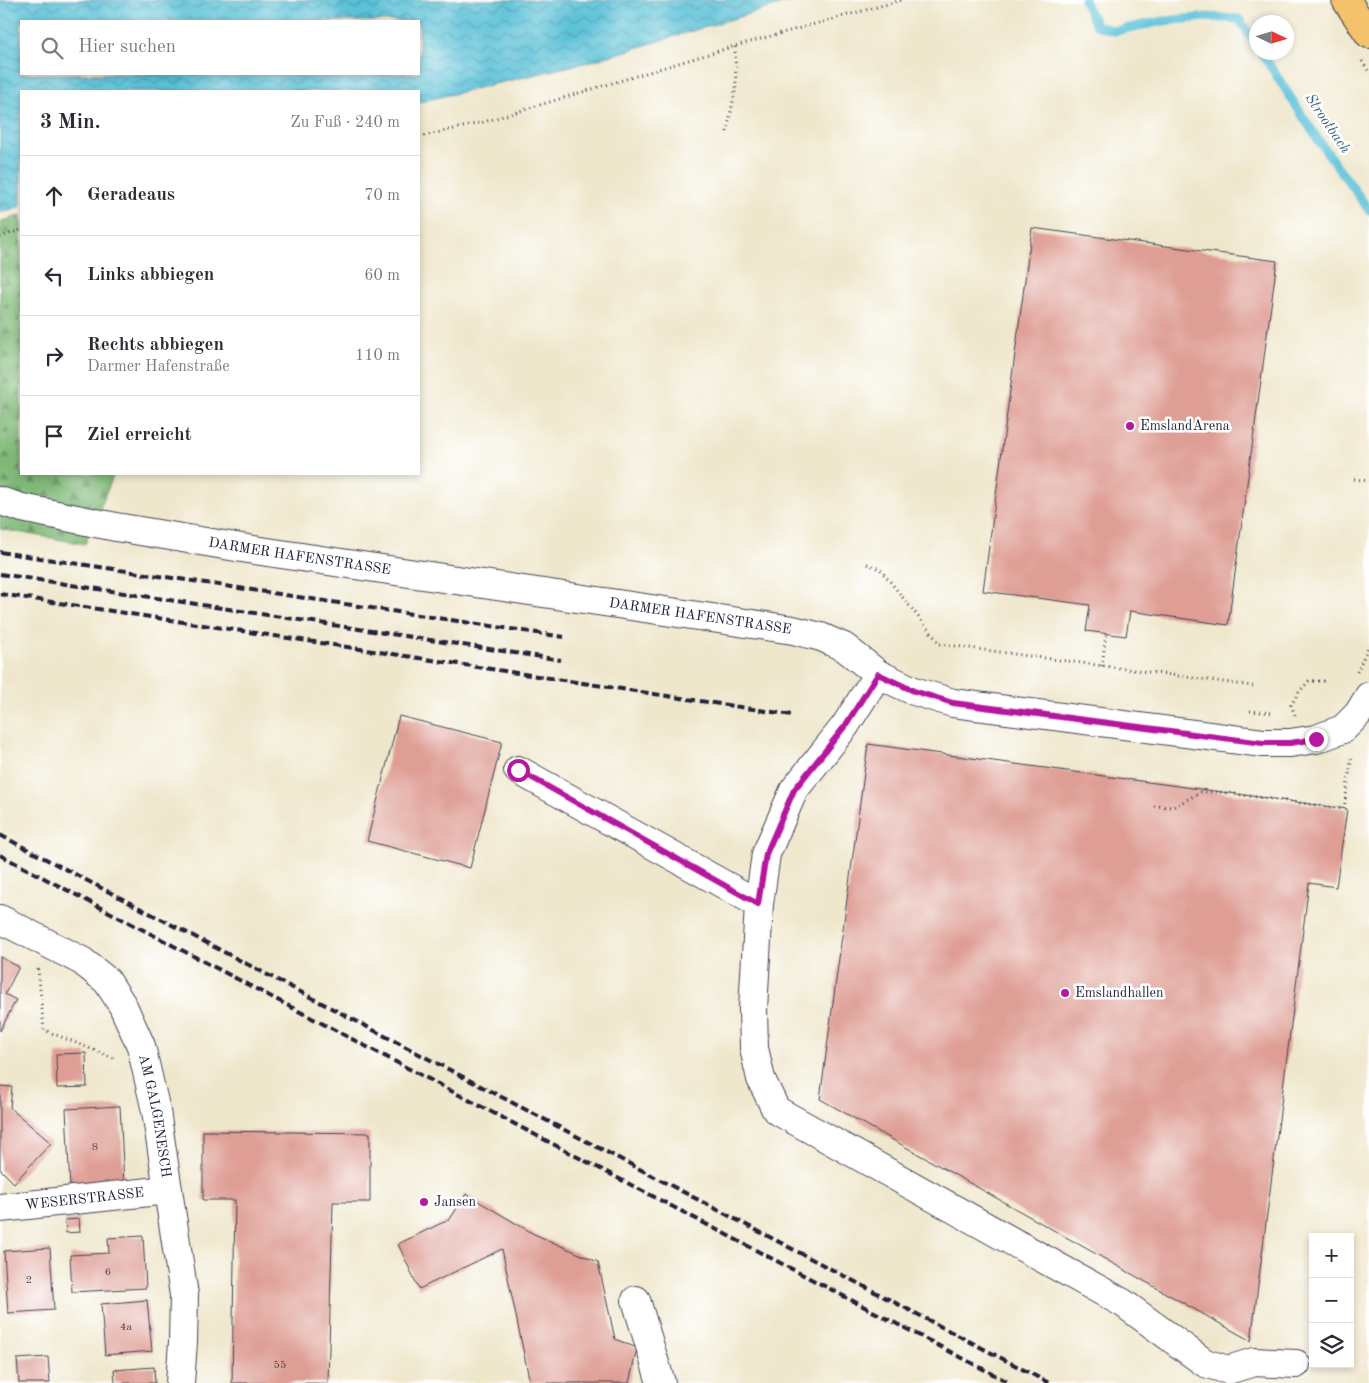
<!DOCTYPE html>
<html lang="de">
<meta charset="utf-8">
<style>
:root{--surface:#fff;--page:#f2f2f3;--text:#2b2b33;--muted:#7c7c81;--line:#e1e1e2}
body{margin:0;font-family:"Old Standard TT",serif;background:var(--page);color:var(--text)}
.controls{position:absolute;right:15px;bottom:15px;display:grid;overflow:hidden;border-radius:0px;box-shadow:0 2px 8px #0003}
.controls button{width:45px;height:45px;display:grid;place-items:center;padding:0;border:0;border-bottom:1px solid var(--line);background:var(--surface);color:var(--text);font:25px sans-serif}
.compass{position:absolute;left:1249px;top:15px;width:45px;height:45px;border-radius:50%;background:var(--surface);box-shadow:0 2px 8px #0003;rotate:94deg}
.stop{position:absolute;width:15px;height:15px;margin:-11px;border:4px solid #b5179e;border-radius:50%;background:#fff}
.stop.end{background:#b5179e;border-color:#fff;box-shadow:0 1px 5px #0008}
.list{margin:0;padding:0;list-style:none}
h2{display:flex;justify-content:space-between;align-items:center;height:65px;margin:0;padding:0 20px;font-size:21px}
h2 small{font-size:16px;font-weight:400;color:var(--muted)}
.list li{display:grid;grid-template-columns:32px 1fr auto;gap:15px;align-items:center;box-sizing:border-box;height:80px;padding:0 20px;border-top:1px solid var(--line)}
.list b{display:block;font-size:19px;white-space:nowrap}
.list p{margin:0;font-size:16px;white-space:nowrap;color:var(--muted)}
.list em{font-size:16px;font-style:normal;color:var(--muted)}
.icon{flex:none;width:28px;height:28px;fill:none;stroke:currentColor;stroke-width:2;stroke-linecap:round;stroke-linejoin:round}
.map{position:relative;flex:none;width:1369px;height:1383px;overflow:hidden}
.search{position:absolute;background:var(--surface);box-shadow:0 2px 8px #0003;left:20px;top:20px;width:400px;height:55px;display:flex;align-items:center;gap:12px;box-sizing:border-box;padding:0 18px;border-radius:0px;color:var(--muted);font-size:19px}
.panel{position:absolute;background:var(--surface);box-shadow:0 2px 8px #0003;left:20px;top:90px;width:400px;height:385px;border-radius:0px}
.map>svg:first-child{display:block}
</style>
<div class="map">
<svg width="1369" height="1383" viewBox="0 0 1369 1383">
<defs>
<pattern id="forest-firs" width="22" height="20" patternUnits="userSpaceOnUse" patternTransform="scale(1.25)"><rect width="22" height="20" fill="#7eb875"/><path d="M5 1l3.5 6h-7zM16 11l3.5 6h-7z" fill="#679561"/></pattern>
<pattern id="water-waves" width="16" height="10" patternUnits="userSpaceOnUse" patternTransform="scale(1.25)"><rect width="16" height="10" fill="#5ac1d7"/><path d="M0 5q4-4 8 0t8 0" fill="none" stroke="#4a9cb0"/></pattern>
</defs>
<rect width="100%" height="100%" fill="#fff"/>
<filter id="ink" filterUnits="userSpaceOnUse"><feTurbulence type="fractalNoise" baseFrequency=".02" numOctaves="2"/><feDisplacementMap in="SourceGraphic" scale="10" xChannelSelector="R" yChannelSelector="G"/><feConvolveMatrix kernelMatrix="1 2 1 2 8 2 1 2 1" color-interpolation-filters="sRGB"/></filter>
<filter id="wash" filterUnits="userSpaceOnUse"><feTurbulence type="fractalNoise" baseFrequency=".0096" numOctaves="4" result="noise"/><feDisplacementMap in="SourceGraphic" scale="20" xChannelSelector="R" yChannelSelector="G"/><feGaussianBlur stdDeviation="1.12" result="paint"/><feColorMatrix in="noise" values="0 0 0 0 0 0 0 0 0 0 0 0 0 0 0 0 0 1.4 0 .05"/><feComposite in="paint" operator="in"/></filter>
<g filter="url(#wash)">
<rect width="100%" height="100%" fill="#efe7cc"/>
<path fill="url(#forest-firs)" stroke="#506d58" d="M 21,215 L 21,474 L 114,474 L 85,544 L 0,529 L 0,222 Z"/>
<path fill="url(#water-waves)" stroke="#3e7289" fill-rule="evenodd" d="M 0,0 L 795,0 L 596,60 L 419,102 L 419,91 L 21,91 L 21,206 L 0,213 ZM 21,21 L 419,21 L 419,74 L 21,74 Z"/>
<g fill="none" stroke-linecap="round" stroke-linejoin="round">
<g stroke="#5ac1d7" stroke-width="9">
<path d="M 1084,0 L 1096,25 L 1114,31 L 1163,21 L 1207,17 L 1239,19 L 1256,45"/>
<path d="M 1261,52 L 1319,141 L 1369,210"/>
</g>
</g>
<g id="blocks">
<g fill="#de9e94">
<path d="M 1032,228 L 1277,261 L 1228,625 L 1130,611 L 1126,636 L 1086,631 L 1090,605 L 983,591 Z"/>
<path d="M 399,716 L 502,742 L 470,868 L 367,841 Z"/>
<path d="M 868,744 L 1347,809 L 1336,887 L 1309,883 L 1251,1341 L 820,1099 Z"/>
<path d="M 0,957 L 19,967 L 5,994 L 16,1000 L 0,1031 Z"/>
<path d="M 86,1053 L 87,1087 L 57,1088 L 56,1054 Z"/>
<path d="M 0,1086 L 12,1087 L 10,1108 L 51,1143 L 14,1183 L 0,1169 Z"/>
<path d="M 120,1106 L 124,1185 L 70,1188 L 66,1109 Z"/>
<path d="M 203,1131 L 370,1133 L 370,1202 L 333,1202 L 328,1383 L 232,1383 L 235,1200 L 203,1200 Z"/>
<path d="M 466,1194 L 534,1234 L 598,1262 L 615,1339 L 637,1348 L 629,1383 L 530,1383 L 502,1249 L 419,1289 L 398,1244 L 450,1219 Z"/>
<path d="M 79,1219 L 80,1232 L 66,1233 L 65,1220 Z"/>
<path d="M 143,1236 L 146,1288 L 72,1292 L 70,1255 L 109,1253 L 108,1238 Z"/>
<path d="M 50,1248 L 54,1310 L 8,1313 L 4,1251 Z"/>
<path d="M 147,1300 L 152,1351 L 105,1355 L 101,1304 Z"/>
<path d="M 48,1357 L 50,1383 L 19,1383 L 17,1359 Z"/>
<path d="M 154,1367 L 155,1383 L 115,1383 L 114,1370 Z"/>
</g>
</g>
</g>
<g filter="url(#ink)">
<use href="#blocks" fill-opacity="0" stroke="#414051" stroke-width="1"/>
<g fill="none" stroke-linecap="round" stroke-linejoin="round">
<defs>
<g id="minor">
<path id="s1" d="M 0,501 L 22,508 L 116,527 L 254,550 L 793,630 L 821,637 L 844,647 L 878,674 L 914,691 L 953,703 L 1263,743 L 1290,743 L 1316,739 L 1343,729 L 1358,714 L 1369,696"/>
<path d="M 878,674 L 845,726 L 794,790 L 766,854 L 759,904 L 753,1009 L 754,1048 L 761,1079 L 776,1110 L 1123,1303 L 1205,1363 L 1228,1370 L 1254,1362 L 1296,1364"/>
<path d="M 518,770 L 759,904"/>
<path id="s2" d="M 0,919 L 82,961 L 107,981 L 123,1006 L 141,1046 L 156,1111 L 184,1295 L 183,1342 L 180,1383"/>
<path id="s3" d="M 0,1208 L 168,1190"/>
<path d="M 636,1300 L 661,1383"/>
</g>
<path id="major" d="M 1346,0 L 1369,34"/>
</defs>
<use href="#minor" stroke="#414051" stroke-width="30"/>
<use href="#major" stroke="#414051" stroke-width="30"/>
<g stroke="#414051" stroke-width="3" stroke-dasharray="1 4" stroke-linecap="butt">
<path d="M 1362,61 L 1369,72"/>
<path d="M 727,132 L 736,86 L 735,46"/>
<path d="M 419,137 L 480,123 L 735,46 L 902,0"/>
<path d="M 0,237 L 21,230"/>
<path d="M 1354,479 L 1369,481"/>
<path d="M 867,564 L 880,569 L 940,644 L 1253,686"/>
<path d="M 1102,666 L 1106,634"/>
<path d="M 1357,672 L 1369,645"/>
<path d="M 1250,711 L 1272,713"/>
<path d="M 1295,715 L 1291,705 L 1299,692 L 1309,681 L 1328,681"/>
<path d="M 1154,806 L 1173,807 L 1201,792 L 1220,792 L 1344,809 L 1352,755"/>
<path d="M 38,969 L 44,1030 L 116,1059"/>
</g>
<use href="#minor" stroke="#fff" stroke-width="28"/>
<use href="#major" stroke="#f3c26a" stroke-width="28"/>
<g stroke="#22223b" stroke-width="4" stroke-dasharray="8 4" stroke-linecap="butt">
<path d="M 0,552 L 564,637"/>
<path d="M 0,574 L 561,660"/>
<path d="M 0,594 L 792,715"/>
<path d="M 0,835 L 1049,1383"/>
<path d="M 0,855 L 1010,1383"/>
</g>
</g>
</g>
<g fill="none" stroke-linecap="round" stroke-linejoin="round" filter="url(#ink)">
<path stroke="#b5179e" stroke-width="6" d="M 518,770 L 758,904 L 766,854 L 794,790 L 845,726 L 878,674 L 914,691 L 953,703 L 1263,743 L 1290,743 L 1316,739"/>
</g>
<g fill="#b5179e" stroke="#fff" stroke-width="2">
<circle cx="1130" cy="426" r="5"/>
<circle cx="1065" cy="993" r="5"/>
<circle cx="424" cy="1202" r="5"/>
</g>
<g text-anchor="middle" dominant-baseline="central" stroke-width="5" stroke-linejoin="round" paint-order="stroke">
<g font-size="11" fill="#514151">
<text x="95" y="1147">8</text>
<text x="108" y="1272">6</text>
<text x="29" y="1280">2</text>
<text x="126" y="1327">4a</text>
<text x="280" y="1365">55</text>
</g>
<g font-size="14" fill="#22223b" stroke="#fff" text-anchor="start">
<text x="1140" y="426">EmslandArena</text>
<text x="1075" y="993">Emslandhallen</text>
<text x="434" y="1202">Jansen</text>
</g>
<g font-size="14" fill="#22223b" stroke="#fff">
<text stroke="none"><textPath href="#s1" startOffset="305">DARMER HAFENSTRASSE</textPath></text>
<text stroke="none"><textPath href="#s1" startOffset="710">DARMER HAFENSTRASSE</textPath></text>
<text stroke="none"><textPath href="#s2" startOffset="269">AM GALGENESCH</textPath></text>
<text stroke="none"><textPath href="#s3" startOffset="85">WESERSTRASSE</textPath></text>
</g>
<g font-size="15" font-style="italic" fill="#386279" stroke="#fff">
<text transform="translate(1327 124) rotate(56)">Strootbach</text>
</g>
</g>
</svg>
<div class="controls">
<button>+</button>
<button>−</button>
<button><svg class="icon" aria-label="layers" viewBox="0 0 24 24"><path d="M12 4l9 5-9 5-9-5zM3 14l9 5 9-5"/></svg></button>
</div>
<svg class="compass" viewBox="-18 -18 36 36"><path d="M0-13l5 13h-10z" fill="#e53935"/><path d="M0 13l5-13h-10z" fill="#7c7c81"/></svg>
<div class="stop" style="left:518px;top:770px"></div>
<div class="stop end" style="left:1316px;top:739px"></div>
<div class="search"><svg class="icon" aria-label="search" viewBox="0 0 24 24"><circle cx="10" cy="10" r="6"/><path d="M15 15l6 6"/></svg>Hier suchen</div>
<section class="panel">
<h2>3 Min.<small>Zu Fuß · 240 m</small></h2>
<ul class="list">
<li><svg class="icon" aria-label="ahead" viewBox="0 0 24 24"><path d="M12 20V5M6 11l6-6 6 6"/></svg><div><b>Geradeaus</b></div><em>70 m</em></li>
<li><svg class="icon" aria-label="left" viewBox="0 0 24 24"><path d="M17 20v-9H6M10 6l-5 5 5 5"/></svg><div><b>Links abbiegen</b></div><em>60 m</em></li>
<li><svg class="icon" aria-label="right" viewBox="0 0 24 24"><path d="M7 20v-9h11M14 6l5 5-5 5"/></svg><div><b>Rechts abbiegen</b><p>Darmer Hafenstraße</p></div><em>110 m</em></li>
<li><svg class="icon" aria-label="arrive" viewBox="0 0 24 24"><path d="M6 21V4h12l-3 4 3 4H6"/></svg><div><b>Ziel erreicht</b></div></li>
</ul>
</section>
</div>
